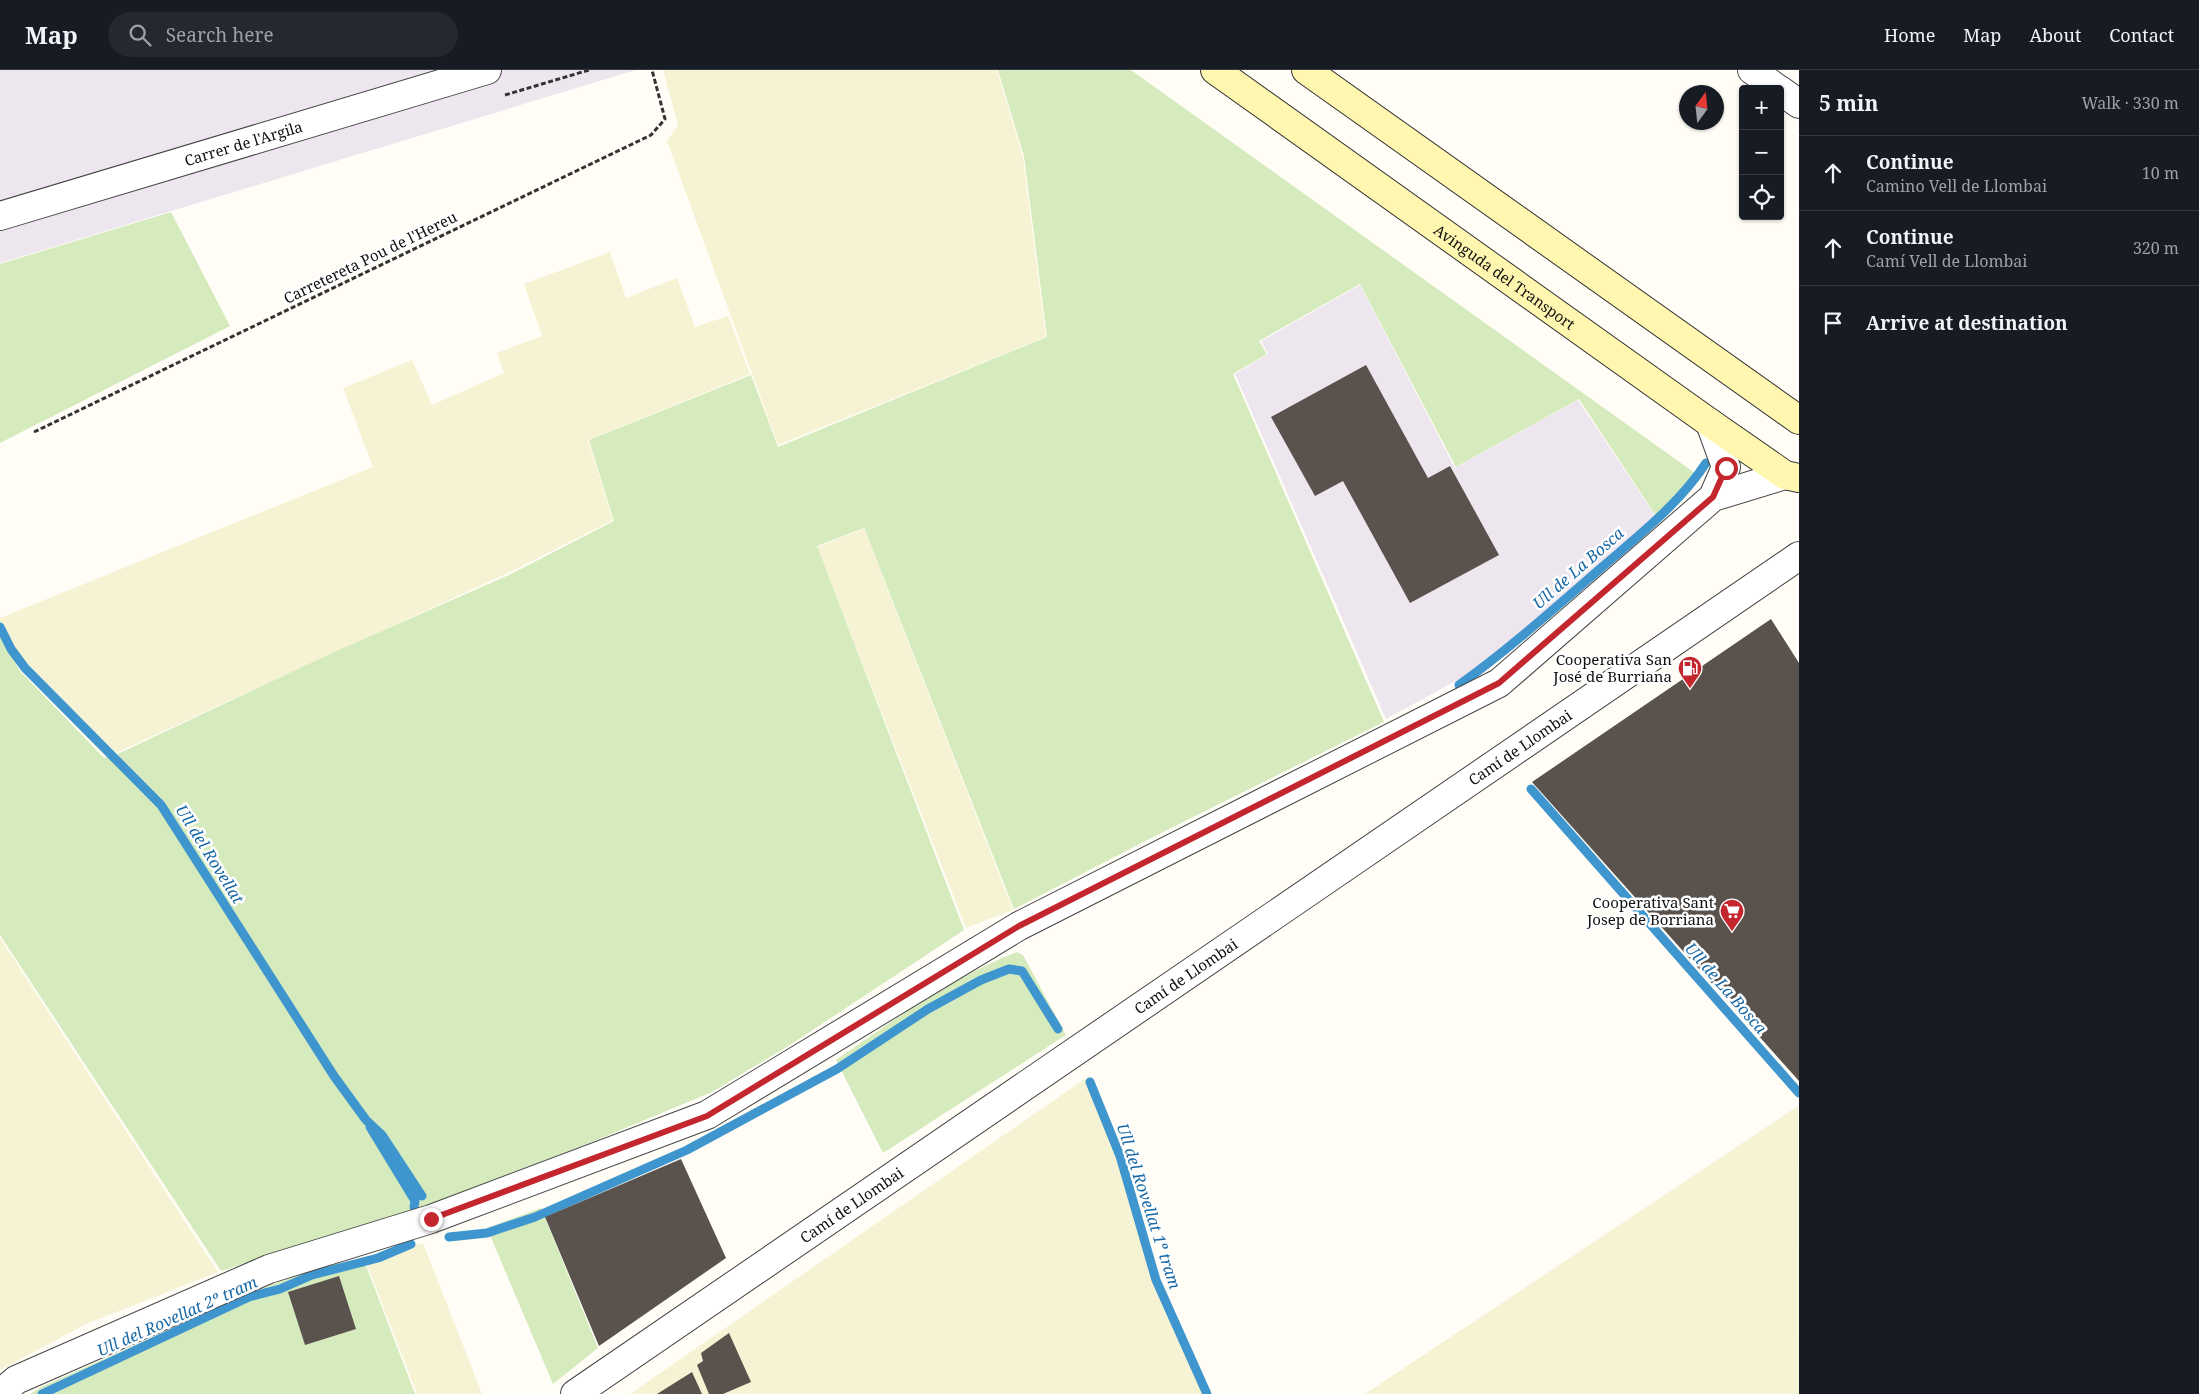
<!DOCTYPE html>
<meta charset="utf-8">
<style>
:root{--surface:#171b24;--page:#242831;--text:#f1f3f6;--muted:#9ea1a6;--line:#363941}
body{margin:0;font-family:"Noto Serif",serif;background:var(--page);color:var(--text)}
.controls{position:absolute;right:15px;top:15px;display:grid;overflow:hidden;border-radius:5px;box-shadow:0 1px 4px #0004}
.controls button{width:45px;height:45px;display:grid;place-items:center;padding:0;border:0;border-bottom:1px solid var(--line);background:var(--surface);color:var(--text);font:25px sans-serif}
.compass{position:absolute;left:1679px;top:15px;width:45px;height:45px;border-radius:50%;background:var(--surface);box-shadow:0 1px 4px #0004;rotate:15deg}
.stop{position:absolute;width:15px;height:15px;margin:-11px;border:4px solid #c4262e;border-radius:50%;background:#fff}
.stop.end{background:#c4262e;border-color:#fff;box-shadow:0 1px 5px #0008}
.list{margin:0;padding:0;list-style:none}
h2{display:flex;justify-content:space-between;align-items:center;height:65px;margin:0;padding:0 20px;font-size:21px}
h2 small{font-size:16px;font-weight:400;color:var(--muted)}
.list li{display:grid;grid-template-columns:32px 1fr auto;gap:15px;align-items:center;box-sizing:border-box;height:75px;padding:0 20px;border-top:1px solid var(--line)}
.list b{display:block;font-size:19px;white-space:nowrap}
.list p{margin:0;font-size:16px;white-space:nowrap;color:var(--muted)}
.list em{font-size:16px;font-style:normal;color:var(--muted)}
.icon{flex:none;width:28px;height:28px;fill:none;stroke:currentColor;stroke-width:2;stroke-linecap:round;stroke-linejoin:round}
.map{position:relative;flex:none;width:1799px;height:1324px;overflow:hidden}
header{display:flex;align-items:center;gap:30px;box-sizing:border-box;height:70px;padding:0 25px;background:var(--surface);border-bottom:1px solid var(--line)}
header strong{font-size:24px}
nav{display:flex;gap:28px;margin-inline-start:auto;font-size:18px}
.search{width:350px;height:45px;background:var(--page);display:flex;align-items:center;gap:12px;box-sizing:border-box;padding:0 18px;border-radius:28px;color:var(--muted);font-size:19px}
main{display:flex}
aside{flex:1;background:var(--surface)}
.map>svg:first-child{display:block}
</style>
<header>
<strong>Map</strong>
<div class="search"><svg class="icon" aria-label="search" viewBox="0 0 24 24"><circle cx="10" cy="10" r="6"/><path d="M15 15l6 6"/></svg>Search here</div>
<nav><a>Home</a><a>Map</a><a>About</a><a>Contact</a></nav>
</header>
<main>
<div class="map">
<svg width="1799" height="1324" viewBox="0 0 1799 1324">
<rect width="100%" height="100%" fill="#fffdf5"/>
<g fill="#eee6ef">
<path d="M 0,0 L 636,0 L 0,193 Z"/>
<path d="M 1360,215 L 1455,398 L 1578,330 L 1656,447 L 1506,579 L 1478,599 L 1386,649 L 1235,304 L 1268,284 L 1261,271 Z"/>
</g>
<g fill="#f6f3d4">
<path d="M 663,0 L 997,0 L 1023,87 L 1046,267 L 778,375 L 667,71 L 678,55 Z"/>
<path d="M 610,182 L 626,228 L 677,208 L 695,257 L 728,246 L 750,304 L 588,370 L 613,450 L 510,502 L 120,681 L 105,686 L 20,599 L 0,562 L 0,548 L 373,397 L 343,318 L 412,290 L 432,335 L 504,303 L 497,283 L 542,266 L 524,214 Z"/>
<path d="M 864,459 L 1013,840 L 966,858 L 817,477 Z"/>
<path d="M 0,868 L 218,1202 L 86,1254 L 0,1300 Z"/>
<path d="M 1089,1006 L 1124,1092 L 1159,1213 L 1208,1324 L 630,1324 Z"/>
<path d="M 1798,1036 L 1799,1324 L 1365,1324 Z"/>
<path d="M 423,1173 L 482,1324 L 417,1324 L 364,1187 Z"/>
</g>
<g fill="#d5ebbd">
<path d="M 998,0 L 1131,0 L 1699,406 L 1658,449 L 1579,329 L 1456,397 L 1360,214 L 1259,271 L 1267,284 L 1233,304 L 1384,652 L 1157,765 L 1014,839 L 864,458 L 817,476 L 964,860 L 793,973 L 712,1022 L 587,1074 L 441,1130 L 221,1201 L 0,865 L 0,563 L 19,600 L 104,688 L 122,682 L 332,583 L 511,504 L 614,451 L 589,370 L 751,305 L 778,377 L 1047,267 L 1024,86 Z"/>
<path d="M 171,142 L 230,256 L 0,373 L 0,194 Z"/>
<path d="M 1017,882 L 1023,885 L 1066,965 L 883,1083 L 836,990 C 889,953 956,905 1017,882 Z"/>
<path d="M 541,1138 L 598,1278 L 553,1314 L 487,1158 Z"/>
<path d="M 363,1188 L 415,1324 L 30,1324 L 43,1316 L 273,1214 L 313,1200 Z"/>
</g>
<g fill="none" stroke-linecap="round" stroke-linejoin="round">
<g stroke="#3f96cf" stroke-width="9">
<path d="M 0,557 L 11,579 L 25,598 L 161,735 L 334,1006 L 366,1050 L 382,1065 L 422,1126"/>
<path d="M 1459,615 C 1509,579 1555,538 1601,498 C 1639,465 1679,434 1706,393"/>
<path d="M 1531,719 L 1799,1023"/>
<path d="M 1090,1012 L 1120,1086 L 1156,1210 L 1207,1324"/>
<path d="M 370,1057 L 415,1131 L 414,1137"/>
<path d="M 449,1167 L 487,1163 L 535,1147 L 687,1080 L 837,999 L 928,939 L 981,910 L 1009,899 L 1022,901 L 1058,959"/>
<path d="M 42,1324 L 249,1227 L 280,1219 L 312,1205 L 378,1188 L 411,1174"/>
</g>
</g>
<g fill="#5a524d">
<path d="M 1366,295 L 1428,408 L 1450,396 L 1499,485 L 1410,533 L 1343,411 L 1315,426 L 1271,347 Z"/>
<path d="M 1771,549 L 1799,593 L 1799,1011 L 1532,712 Z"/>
<path d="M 681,1089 L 726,1188 L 599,1276 L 545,1147 Z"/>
<path d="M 339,1206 L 356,1259 L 305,1275 L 288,1222 Z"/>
<path d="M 729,1263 L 751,1312 L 723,1324 L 709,1324 L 697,1295 L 703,1291 L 701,1283 Z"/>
<path d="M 692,1302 L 702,1324 L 657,1324 Z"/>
</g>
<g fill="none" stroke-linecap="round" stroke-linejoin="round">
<defs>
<g id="street">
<path d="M 1752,0 L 1778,19"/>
<path d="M 1780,20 L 1799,34"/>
<path id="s1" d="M 0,146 L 487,0"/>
<path d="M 1710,353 L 1726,397 L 1713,427"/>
<path d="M 0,1324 L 16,1310 L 269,1199 L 431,1149 L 707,1045 L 1019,856 L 1499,613 L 1713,427 L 1785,405"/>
<path id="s2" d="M 575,1324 L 1799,486"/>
</g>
<g id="secondary">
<path id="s3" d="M 1215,0 L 1710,353 L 1785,405 L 1799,408"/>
<path d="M 1306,0 L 1799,350"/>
</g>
</defs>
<use href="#street" stroke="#444" stroke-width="30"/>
<use href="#secondary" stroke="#333" stroke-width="30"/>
<g stroke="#333" stroke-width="3" stroke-dasharray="5 2.5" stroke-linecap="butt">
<path d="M 505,25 L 589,0"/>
<path d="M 34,362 L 651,65 L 665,49 L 652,0"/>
</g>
<use href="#street" stroke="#fff" stroke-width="28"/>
<use href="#secondary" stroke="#fff6b0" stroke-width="28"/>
</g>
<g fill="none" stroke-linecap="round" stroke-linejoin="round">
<path stroke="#c4262e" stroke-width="6" d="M 431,1149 L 707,1046 L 1019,856 L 1499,613 L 1713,427 L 1726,398"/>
</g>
<defs>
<symbol id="fuel-pin" viewBox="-11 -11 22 30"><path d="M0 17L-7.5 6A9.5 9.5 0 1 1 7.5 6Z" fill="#c4262e" stroke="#fff"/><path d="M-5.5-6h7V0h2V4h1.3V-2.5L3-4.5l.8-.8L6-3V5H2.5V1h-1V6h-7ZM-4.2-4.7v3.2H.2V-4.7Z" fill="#fff"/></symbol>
<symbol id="supermarket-pin" viewBox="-11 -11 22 30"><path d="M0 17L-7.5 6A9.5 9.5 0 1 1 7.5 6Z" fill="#c4262e" stroke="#fff"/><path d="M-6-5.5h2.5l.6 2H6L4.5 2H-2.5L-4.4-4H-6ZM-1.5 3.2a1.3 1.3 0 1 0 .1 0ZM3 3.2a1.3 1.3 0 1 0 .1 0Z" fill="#fff"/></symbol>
</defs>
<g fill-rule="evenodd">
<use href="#fuel-pin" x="1676" y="584" width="28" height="38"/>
<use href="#supermarket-pin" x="1718" y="827" width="28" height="38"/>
</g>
<g text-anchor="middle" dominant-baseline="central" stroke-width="5" stroke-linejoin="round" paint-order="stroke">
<g font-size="15" fill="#111" stroke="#fff">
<text stroke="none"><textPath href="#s1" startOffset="254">Carrer de l'Argila</textPath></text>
<text transform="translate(370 187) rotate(-26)">Carretereta Pou de l'Hereu</text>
<text stroke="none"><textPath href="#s3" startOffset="356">Avinguda del Transport</textPath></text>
<text stroke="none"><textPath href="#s2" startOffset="1145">Camí de Llombai</textPath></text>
<text stroke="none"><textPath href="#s2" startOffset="740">Camí de Llombai</textPath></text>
<text stroke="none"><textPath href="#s2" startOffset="335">Camí de Llombai</textPath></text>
</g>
<g font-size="15" fill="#111" stroke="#fff" text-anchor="end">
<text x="1672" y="589">Cooperativa San<tspan x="1672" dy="17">José de Burriana</tspan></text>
<text x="1714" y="832">Cooperativa Sant<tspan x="1714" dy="17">Josep de Borriana</tspan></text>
</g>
<g font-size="16" font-style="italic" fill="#1768a6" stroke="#fff">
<text transform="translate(1578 498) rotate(-41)">Ull de La Bosca</text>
<text transform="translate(210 784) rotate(58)">Ull del Rovellat</text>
<text transform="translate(1726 918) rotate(49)">Ull de La Bosca</text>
<text transform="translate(1149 1136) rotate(72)">Ull del Rovellat 1º tram</text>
<text transform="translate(177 1246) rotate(-24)">Ull del Rovellat 2º tram</text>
</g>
</g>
</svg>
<div class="controls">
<button>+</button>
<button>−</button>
<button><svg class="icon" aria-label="locate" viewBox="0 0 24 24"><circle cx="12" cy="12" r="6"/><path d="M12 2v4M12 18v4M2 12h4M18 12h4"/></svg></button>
</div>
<svg class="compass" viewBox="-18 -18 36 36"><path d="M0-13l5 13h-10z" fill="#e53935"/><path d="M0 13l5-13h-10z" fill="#9ea1a6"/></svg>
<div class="stop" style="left:1726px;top:398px"></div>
<div class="stop end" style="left:431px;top:1149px"></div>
</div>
<aside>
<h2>5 min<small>Walk · 330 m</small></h2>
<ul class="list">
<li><svg class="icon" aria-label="ahead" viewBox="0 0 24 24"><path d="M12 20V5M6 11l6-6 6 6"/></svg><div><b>Continue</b><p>Camino Vell de Llombai</p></div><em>10 m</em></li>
<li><svg class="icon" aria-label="ahead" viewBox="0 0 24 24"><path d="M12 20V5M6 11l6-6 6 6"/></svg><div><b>Continue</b><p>Camí Vell de Llombai</p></div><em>320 m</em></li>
<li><svg class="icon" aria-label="arrive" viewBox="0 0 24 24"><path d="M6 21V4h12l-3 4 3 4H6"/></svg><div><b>Arrive at destination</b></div></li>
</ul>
</aside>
</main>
